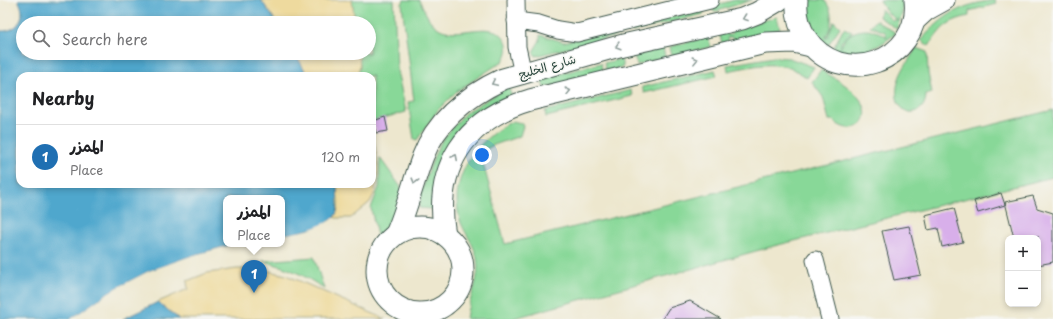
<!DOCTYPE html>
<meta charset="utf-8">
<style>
:root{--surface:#fff;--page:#f2f2f2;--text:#202124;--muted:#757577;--line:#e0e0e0;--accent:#1f6fb2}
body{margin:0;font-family:"Playpen Sans","Playpen Sans Arabic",sans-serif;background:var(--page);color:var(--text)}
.controls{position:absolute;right:12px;bottom:12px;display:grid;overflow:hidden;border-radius:8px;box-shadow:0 2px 6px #0003}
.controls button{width:36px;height:36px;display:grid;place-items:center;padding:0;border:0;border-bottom:1px solid var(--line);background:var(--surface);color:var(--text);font:20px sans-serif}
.you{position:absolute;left:482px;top:155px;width:14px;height:14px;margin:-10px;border:3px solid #fff;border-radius:50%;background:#1a73e8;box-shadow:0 0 0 6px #1a73e833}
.badge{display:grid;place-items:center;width:26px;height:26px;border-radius:50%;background:var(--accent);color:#fff;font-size:13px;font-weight:700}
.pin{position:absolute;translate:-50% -33px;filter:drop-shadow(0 1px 2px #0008)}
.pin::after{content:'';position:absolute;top:21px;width:14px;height:12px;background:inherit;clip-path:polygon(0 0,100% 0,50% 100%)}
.popup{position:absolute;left:223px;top:195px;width:62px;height:52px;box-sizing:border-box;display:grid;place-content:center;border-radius:8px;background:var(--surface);filter:drop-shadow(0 1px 3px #0005);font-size:13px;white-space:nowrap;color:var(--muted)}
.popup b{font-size:15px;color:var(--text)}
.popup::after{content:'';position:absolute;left:50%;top:100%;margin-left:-8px;border:8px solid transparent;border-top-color:var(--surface)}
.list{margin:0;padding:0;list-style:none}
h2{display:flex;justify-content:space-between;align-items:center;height:52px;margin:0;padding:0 16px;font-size:17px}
h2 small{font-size:13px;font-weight:400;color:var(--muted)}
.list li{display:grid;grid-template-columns:26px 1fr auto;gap:12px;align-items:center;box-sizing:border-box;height:64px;padding:0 16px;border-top:1px solid var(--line)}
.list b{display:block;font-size:15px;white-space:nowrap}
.list p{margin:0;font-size:13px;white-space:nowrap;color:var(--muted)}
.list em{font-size:13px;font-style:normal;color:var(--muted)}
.icon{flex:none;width:22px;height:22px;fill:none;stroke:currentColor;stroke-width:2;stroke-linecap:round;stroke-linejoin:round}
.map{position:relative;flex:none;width:1053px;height:319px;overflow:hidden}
.search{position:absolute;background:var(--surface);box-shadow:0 2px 6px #0003;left:16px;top:16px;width:360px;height:44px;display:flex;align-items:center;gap:10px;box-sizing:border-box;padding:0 14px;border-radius:22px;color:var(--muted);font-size:15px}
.panel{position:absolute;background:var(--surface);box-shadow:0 2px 6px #0003;left:16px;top:72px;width:360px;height:116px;border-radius:12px}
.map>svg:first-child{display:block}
</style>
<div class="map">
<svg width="1053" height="319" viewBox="0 0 1053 319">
<rect width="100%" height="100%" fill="#f6f6f2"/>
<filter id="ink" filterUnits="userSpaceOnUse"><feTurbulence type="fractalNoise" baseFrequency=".025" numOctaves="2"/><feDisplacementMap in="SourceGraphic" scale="8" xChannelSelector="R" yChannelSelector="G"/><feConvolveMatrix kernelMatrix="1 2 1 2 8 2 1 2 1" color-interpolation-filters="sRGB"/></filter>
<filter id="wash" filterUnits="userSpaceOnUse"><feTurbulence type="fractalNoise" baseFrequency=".012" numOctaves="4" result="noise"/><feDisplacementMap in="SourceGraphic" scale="16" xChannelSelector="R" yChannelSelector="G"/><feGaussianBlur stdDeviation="0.9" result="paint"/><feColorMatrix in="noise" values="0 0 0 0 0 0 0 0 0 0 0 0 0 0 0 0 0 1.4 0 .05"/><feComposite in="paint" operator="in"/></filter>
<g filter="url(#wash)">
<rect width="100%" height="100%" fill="#ede7ce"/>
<g fill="#88d898" stroke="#548a66">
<path d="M 352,0 L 394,0 L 397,70 L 406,112 L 372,121 L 372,76 L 359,76 L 358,72 L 360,67 L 359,53 L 369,53 L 369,23 L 355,23 Z"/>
<path d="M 404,0 L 419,0 C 426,11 427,22 440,29 C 459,39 494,17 506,41 C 509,49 507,55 503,61 L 457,91 L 438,110 L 417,140 L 414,139 L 408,102 L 414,101 L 402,4 Z"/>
<path d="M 735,0 L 752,0 L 714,12 L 712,6 Z"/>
<path d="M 809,0 L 824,0 C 835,12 832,27 825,38 L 827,38 L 834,21 L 840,27 L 828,45 C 813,35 807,18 809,0 Z"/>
<path d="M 880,0 L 903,0 L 902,14 L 897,29 L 879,17 L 881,9 L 892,20 L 898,20 C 891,18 883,8 880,0 Z"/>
<path d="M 995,0 L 996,4 L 969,11 L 969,16 C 947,21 942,27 929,46 L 921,40 C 945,14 959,5 995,0 Z"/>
<path d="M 702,9 L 704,14 L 631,32 L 630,27 Z"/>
<path d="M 777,17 L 780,29 L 733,41 L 732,37 L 727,38 L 728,41 L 722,43 L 719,34 L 726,32 L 727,35 L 732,34 L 731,29 Z"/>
<path d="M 876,20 L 896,33 C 876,50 858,58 833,48 L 844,28 L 852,32 L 841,42 L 841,48 C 846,27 873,26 887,37 L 885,32 L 870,26 Z"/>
<path d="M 615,30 L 616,36 L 536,56 L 533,52 L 540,40 L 540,35 L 564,42 Z"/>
<path d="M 708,37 L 711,47 L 671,56 L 669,47 Z"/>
<path d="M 663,48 L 665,57 L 637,65 L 634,56 Z"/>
<path d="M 916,48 L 927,52 L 928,73 L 932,93 L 926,95 C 925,122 889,117 898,82 C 901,70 910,59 916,48 Z"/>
<path d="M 774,57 L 789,58 L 814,67 L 807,78 C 783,58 757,65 728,71 L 727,65 Z"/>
<path d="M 621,59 L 623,67 L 606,71 L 604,63 Z"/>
<path d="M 601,63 L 603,73 L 544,88 L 541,79 Z"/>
<path d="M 715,70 L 717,76 L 644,93 L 642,87 Z"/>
<path d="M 821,70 C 836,79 856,89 864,106 C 872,125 848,137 833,120 L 829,120 L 823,97 L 812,82 Z"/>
<path d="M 508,87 L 512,96 L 443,159 L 433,192 L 431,209 L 419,208 L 422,190 L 434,156 L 442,140 L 465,113 Z"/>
<path d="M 631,90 L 632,96 L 546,117 L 545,111 Z"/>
<path d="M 1053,110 L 1053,177 L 774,246 L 511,319 L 466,319 C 468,299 481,280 477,259 C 475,246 466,235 461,223 C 446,180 476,139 513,121 L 521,123 L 523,126 L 520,136 L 494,145 L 480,152 L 505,244 Z"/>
<path d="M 380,158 L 403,190 L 395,221 L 378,241 L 371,208 L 379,187 Z"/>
<path d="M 314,257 L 324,289 C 304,274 286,267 263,261 Z"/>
</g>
<g fill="#eeda9e" stroke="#868c69">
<path d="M 261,0 L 352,0 L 355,23 L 277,23 Z"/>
<path d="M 295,53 L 359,53 L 360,67 L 358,72 L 359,76 L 308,76 Z"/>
<path d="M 372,129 L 378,165 L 378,177 L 374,194 L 370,202 L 351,218 L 334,218 L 338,209 L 337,184 L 372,184 Z"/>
<path d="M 237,269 L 264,270 L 286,275 L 385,319 L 179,319 L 158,302 L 188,289 L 187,281 L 207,273 Z"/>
</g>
<g fill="#50a7cd" stroke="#387280">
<path d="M 18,0 L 261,0 L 277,23 L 23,23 L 23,53 L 295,53 L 308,76 L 20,76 L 20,184 L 337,184 C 337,193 339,204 337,212 C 332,228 296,232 282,235 L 282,198 L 226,198 L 226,244 L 234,244 L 191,256 L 149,271 L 109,292 L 71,319 L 0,319 L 0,31 C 18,32 28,16 18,0 Z"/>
<path d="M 158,302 L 179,319 L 123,319 Z"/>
</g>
<g fill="#ede7ce">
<path d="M 334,218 L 336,218 L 331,223 L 308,232 L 282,237 L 282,235 L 308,230 L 330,221 Z"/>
<path d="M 236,244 L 150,273 L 110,294 L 74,319 L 71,319 L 109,292 L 149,271 L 191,256 Z"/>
</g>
<g id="blocks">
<g fill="#d8afea">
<path d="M 385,117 L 388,131 L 376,133 L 373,121 Z"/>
<path d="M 1001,193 L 1005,205 L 978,213 L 974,201 Z"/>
<path d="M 1033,196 L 1037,208 L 1053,213 L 1053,262 L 1038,265 L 1038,236 L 1014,238 L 1005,202 Z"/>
<path d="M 954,208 L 963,242 L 942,247 L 938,228 L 928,230 L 925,215 Z"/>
<path d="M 909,226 L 921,275 L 894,280 L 882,231 Z"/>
<path d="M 690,301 L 721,319 L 662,319 L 669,308 Z"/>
</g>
</g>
</g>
<g filter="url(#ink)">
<use href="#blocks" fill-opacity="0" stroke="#3e564b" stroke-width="1"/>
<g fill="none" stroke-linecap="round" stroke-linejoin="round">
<defs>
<g id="minor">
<path d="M 516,0 L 517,47 L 523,74"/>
<path d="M 516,21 L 539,24 L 558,30 L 577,33 L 710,0"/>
<path d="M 815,260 L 830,319"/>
</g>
<g id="major">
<path d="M 797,0 C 796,13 799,27 806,38 C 840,90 922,62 915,0"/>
<path d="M 914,21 L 926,10 L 944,0"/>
<circle cx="420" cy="270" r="43"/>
<path d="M 396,234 C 407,209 413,182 423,156 C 437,120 469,95 503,79 L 623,45 L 742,19 L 757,13 L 779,0"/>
<path d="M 445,235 C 433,168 465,119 530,100 L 765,43 L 794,42 L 811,46"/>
</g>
</defs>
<use href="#minor" stroke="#3e564b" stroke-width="19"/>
<use href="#major" stroke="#3e564b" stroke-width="23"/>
<use href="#minor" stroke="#fff" stroke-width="17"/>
<use href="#major" stroke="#fff" stroke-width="21"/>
</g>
<defs><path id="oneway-chevron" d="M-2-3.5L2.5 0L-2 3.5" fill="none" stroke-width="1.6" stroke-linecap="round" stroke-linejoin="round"/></defs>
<g stroke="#8f9e9a">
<use href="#oneway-chevron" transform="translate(745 18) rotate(160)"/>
<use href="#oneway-chevron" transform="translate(618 46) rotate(164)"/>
<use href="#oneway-chevron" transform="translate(695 60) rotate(-14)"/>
<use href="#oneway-chevron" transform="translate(494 83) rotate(155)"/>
<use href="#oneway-chevron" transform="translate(568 91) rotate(-14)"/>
<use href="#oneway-chevron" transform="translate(455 157) rotate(-63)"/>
<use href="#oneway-chevron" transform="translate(415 181) rotate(105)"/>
</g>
</g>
<g text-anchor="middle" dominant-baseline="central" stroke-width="3" stroke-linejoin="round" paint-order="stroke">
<g font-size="12" fill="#1f3d34" stroke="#f6f6f2">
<text transform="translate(547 66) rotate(-16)">شارع الخليج</text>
</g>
</g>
</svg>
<div class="controls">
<button>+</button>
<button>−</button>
</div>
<div class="you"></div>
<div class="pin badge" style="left:254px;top:293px">1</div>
<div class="popup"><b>الممزر</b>Place</div>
<div class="search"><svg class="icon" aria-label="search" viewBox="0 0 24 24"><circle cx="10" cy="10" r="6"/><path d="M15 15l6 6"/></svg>Search here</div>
<section class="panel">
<h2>Nearby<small></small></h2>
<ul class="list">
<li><span class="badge">1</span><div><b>الممزر</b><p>Place</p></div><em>120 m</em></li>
</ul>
</section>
</div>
